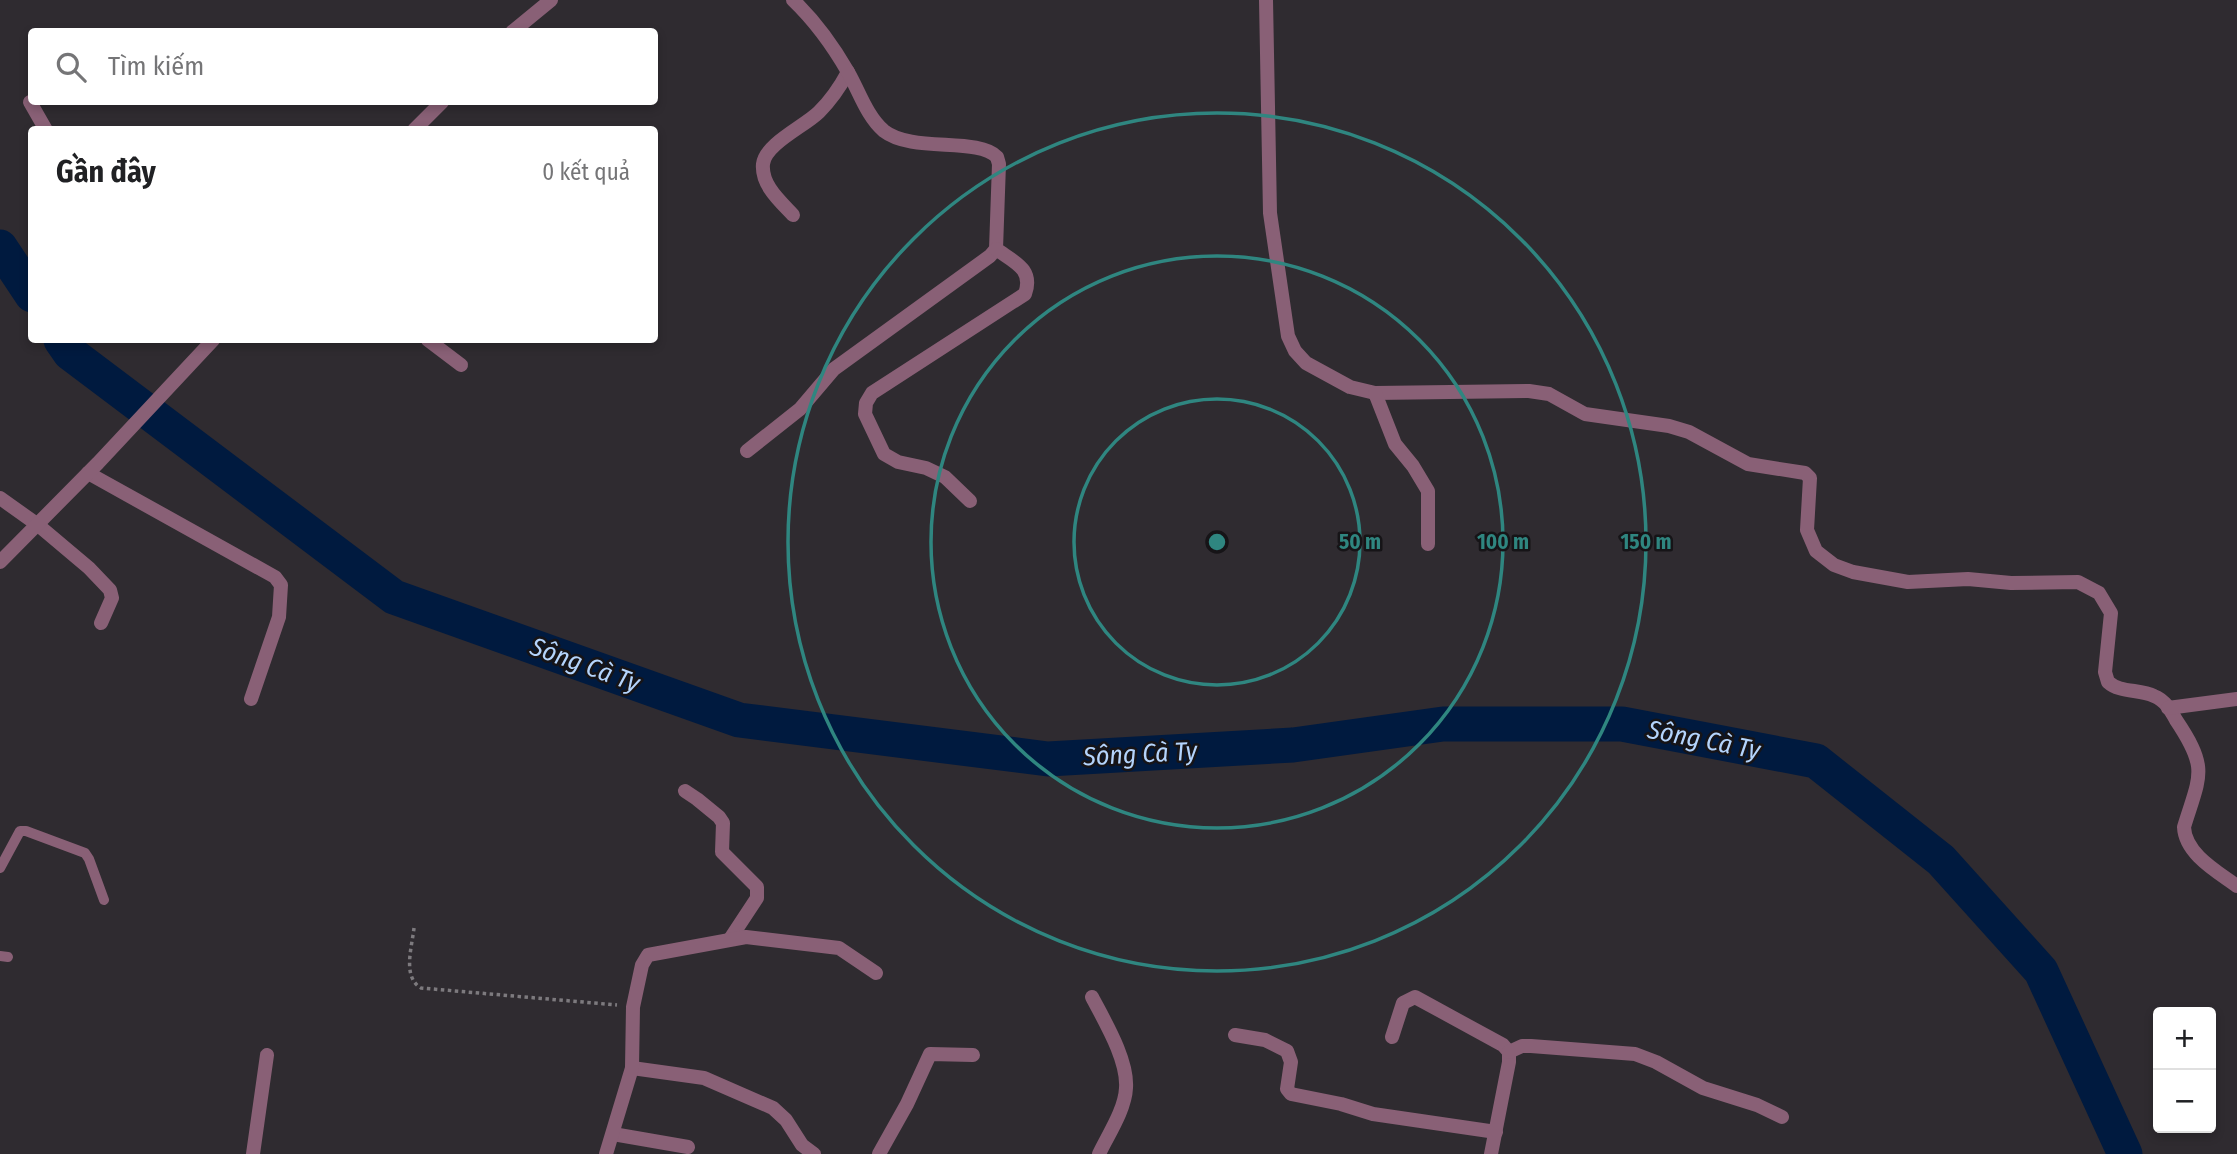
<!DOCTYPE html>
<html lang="vi">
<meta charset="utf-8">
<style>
:root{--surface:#fff;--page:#f6f6f6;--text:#202124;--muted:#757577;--line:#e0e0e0}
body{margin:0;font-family:"Fira Sans Condensed",sans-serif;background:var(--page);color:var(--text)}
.controls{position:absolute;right:21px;bottom:21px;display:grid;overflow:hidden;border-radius:7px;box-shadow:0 4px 10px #0003}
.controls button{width:63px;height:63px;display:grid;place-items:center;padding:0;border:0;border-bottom:2px solid var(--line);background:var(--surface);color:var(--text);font:35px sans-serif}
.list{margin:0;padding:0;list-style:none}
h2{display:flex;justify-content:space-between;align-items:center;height:91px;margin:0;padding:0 28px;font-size:30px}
h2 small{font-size:23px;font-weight:400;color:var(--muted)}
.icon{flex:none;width:38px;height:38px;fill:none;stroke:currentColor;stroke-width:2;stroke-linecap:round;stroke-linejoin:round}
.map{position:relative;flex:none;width:2237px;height:1154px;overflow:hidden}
.search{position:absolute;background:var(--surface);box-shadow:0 4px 10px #0003;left:28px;top:28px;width:630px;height:77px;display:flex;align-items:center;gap:18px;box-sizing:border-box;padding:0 24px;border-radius:7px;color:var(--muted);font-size:26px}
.panel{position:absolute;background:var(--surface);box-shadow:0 4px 10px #0003;left:28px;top:126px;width:630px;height:217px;border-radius:7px}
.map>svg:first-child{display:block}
</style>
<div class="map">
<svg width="2237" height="1154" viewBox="0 0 2237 1154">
<rect width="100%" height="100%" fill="#2f2b30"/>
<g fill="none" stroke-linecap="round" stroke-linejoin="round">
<g stroke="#001a3f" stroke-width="35">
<path d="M 0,247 L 32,295"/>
<path d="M 61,340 L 70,353 L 394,597 L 739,720 L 1048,759 L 1293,745 L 1443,724 L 1622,724 L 1816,761 L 1941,860 L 2041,971 L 2125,1154"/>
</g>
<path stroke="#7d7a7e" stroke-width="3.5" stroke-dasharray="3.5 3.5" stroke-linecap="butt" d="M 414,928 C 412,947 402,977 421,988 L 617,1005"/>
<g stroke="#896076" stroke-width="10">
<path d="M 0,868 L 20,831 L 26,831 L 85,853 L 89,859 L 104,900"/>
<path d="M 0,956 L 8,957"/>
</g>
<g stroke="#896076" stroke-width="14">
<path d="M 1266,0 L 1270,213 L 1288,336 L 1295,351 L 1306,363 L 1350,387 L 1375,393 L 1529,391 L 1549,394 L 1585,414 L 1669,426 L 1689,432 L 1748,464 L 1805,473 L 1810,478 L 1807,530 L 1816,551 L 1834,565 L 1853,572 L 1908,582 L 1968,579 L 2011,583 L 2078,582 L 2099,593 L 2111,613 L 2105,672 L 2108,682 C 2120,693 2140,689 2154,696 C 2165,700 2171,711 2176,720 C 2209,769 2200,775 2184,827 C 2185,854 2218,872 2237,886"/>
<path d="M 512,32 L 551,0"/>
<path d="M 30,102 L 46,130"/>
<path d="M 414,130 L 442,102"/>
<path d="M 793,215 C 780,201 761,185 763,164 C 765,144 805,126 819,112 C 831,100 840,87 848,72"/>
<path d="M 428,340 L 461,365"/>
<path d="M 1375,393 L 1395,444 L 1413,466 L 1428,491 L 1428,544"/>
<path d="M 747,451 L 800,409 L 834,369 L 990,256 L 996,249 L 999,164 L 997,157 C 978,137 912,153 884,131 C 867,117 859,91 848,72 C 833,46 815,21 793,0"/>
<path d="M 88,473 L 275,577 L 281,585 L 279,617 L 251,699"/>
<path d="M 0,498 L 38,525 L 89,568 L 110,590 L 112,598 L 101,623"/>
<path d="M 970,501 L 945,477 L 926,468 L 898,462 L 884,454 L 865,414 L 866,403 L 872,393 L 1025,294 C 1034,269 1014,262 996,249"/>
<path d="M 0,562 L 98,463 L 213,340"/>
<path d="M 2168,708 L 2237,699"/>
<path d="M 685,791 L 697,799 L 719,817 L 723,823 L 722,852 L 757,887 L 757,898 L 730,939"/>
<path d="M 1092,997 C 1105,1022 1128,1060 1126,1088 C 1125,1110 1108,1135 1099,1154"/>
<path d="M 1235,1035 L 1265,1040 L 1287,1051 L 1291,1062 L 1287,1089 L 1291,1094 L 1341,1104 L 1373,1114 L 1496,1132"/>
<path d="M 1392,1037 L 1403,1003 L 1415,997 L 1503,1045 L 1509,1052 L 1509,1062 L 1491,1154"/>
<path d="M 1509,1052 L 1522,1046 L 1531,1046 L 1635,1054 L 1656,1062 L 1703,1088 L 1757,1105 L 1782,1117"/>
<path d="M 632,1068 L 704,1078 L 773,1108 L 786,1120 L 802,1145 L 814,1154"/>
<path d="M 613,1134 L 688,1147"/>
<path d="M 253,1154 L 267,1055"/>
<path d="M 606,1154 L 632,1068 L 633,1007 L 642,965 L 648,955 L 746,937 L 839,948 L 876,973"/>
<path d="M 879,1154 L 907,1104 L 930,1054 L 973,1055"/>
</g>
</g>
<g fill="none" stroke="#2f8680" stroke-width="3.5">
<circle cx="1217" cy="542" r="143"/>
<circle cx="1217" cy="542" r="286"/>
<circle cx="1217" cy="542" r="429"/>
</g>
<g text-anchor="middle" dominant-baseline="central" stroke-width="5" stroke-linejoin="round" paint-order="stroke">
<g font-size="26" font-style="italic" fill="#b4d4fc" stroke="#161417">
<text transform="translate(585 665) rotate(20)">Sông Cà Ty</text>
<text transform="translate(1704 740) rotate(11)">Sông Cà Ty</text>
<text transform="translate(1140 754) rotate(-3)">Sông Cà Ty</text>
</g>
</g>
<circle cx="1217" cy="542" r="10" fill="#2f8680" stroke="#161417" stroke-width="3.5"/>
<g font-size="21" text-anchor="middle" font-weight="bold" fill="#2f8680" stroke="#161417" stroke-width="5" stroke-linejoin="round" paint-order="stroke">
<text x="1360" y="549">50 m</text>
<text x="1503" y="549">100 m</text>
<text x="1646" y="549">150 m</text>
</g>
</svg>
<div class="controls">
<button>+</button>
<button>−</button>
</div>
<div class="search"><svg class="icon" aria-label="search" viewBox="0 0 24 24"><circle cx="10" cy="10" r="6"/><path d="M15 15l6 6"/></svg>Tìm kiếm</div>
<section class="panel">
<h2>Gần đây<small>0 kết quả</small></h2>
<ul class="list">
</ul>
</section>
</div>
